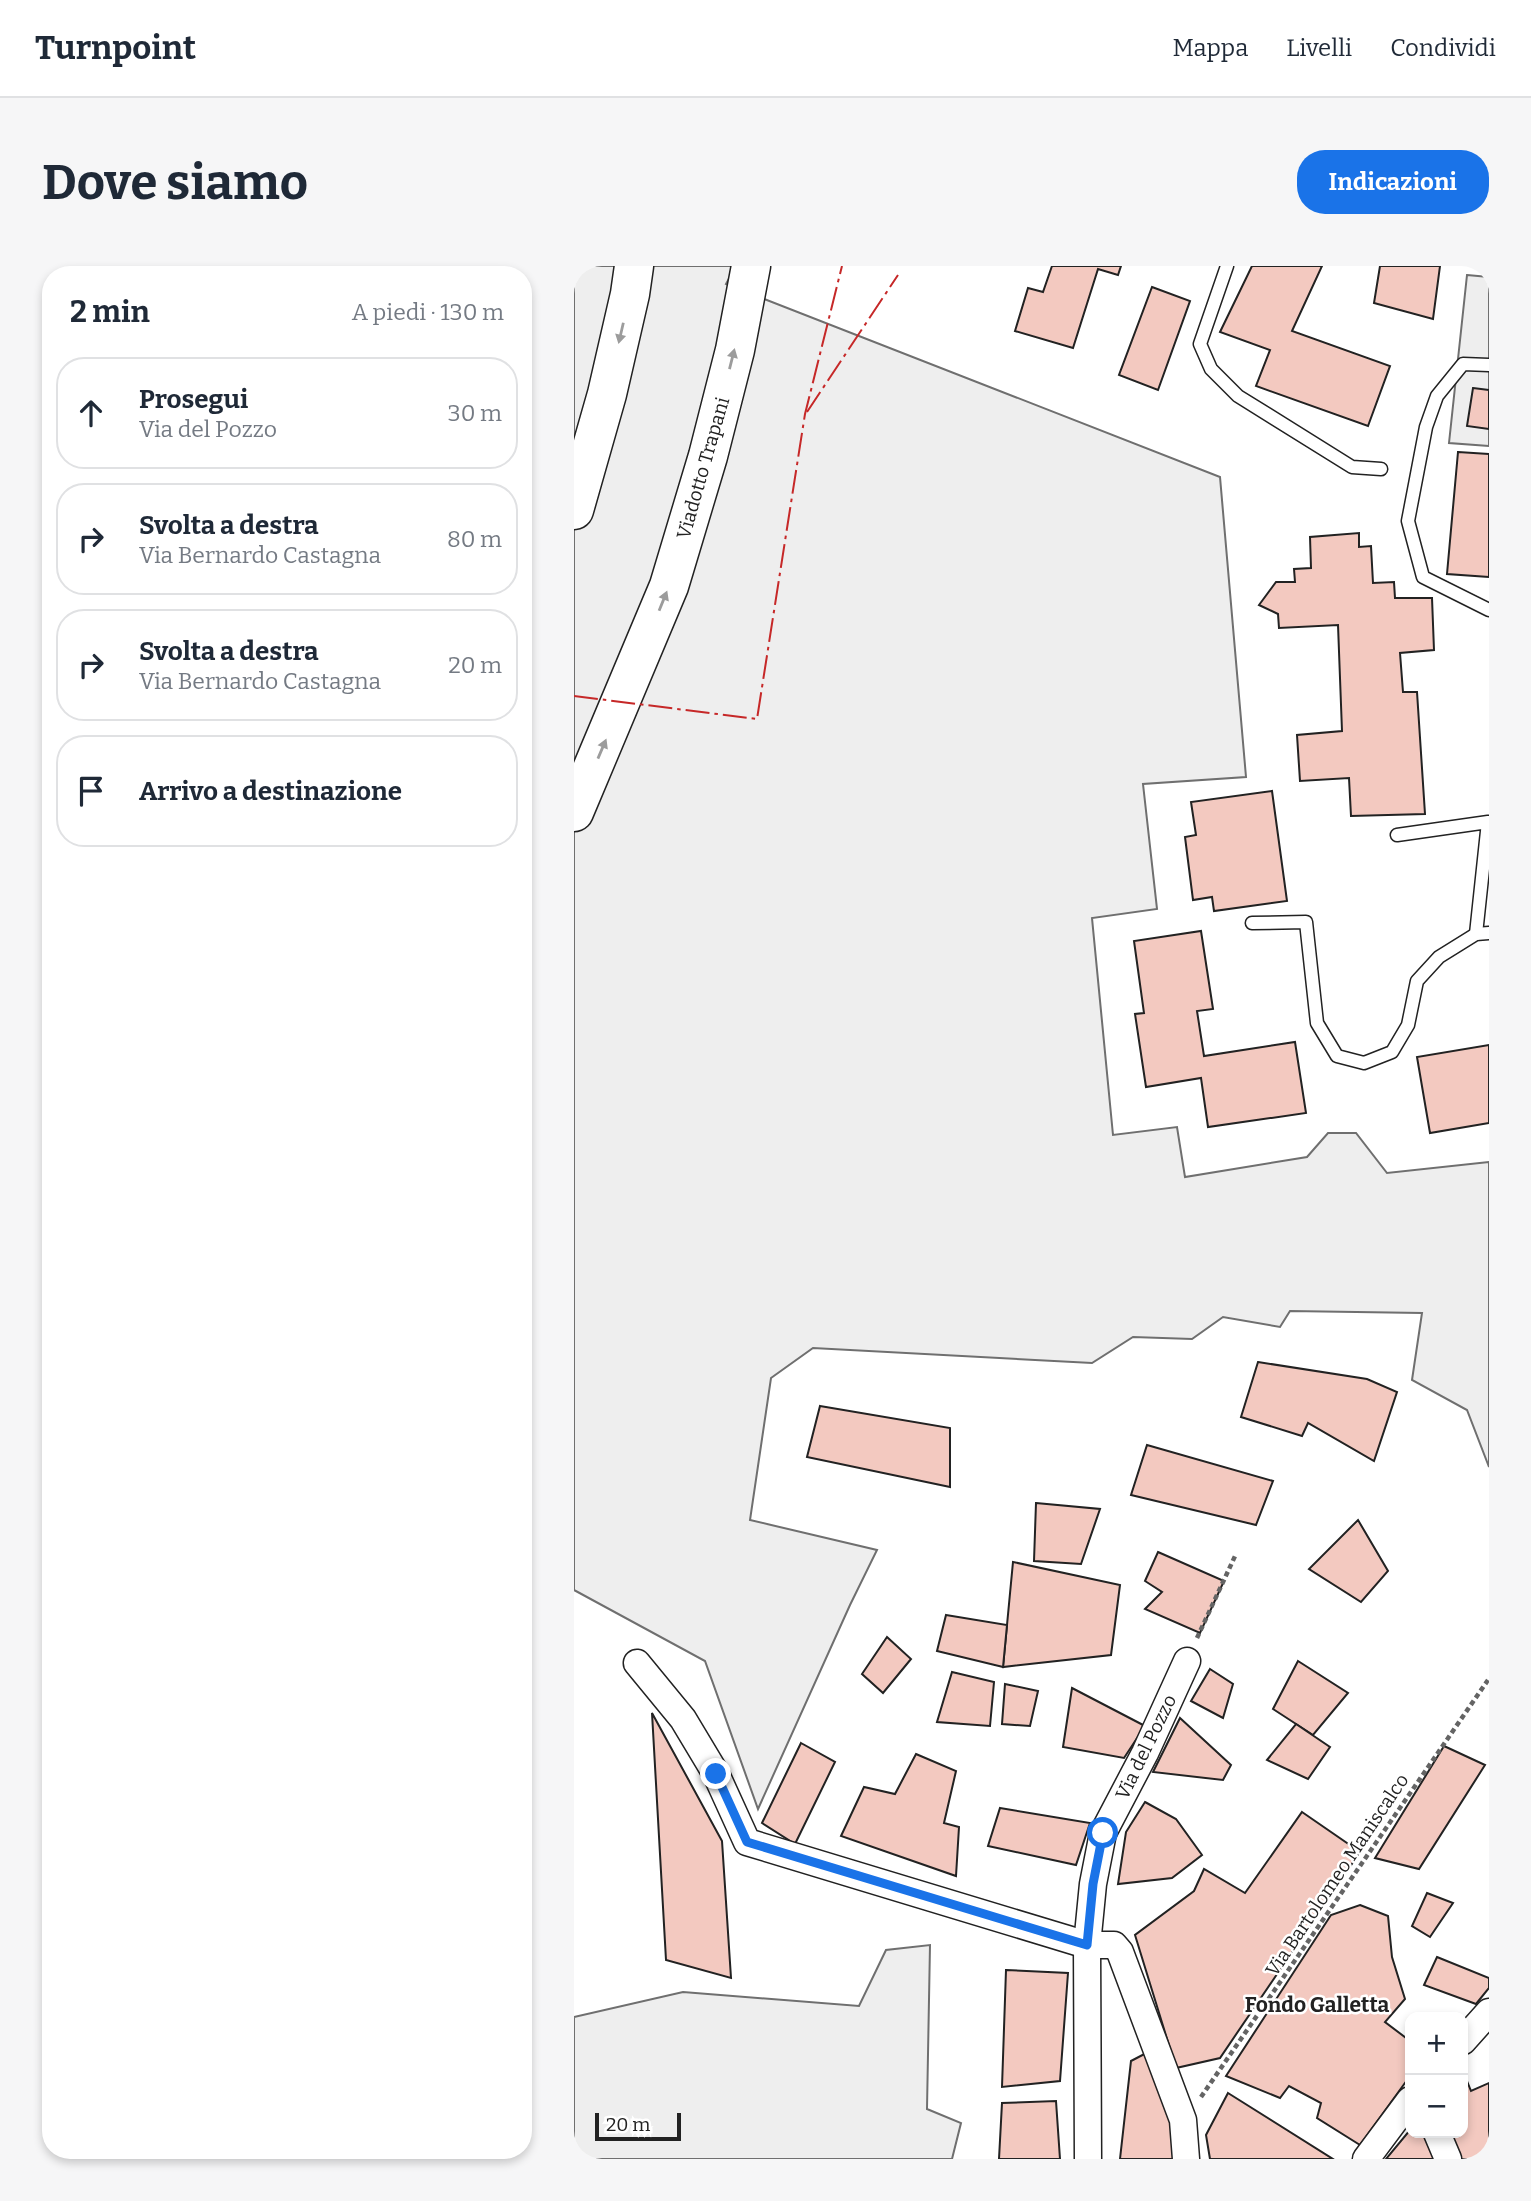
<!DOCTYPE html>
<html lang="it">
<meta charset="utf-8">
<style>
:root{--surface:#fff;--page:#f6f6f7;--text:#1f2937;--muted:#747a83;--line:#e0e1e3;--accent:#1a73e8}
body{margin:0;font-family:Bitter,serif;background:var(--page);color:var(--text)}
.controls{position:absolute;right:21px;bottom:21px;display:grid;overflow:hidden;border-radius:14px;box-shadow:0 4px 10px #0003}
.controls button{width:63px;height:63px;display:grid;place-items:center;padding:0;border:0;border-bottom:2px solid var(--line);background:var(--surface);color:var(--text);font:35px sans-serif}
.scale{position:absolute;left:21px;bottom:18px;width:86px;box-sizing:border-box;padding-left:7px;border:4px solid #222;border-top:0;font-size:19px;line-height:24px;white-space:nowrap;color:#222;-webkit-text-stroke:5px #fff;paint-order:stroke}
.stop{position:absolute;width:21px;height:21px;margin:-16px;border:5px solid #1a73e8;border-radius:50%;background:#fff}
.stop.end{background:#1a73e8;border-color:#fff;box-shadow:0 2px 7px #0008}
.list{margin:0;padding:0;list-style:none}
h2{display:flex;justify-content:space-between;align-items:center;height:91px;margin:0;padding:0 28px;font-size:30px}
h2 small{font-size:23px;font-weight:400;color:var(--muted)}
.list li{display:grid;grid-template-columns:46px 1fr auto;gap:21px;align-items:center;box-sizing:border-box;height:112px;margin:0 14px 14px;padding:0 14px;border:2px solid var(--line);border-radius:28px}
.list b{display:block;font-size:26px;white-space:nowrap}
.list p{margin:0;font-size:23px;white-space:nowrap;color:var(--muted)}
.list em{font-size:23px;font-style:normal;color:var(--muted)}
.icon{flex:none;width:38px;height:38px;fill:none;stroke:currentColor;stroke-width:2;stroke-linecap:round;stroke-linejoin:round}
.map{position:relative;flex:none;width:915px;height:1893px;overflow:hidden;border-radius:28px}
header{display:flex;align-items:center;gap:42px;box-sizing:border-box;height:98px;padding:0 35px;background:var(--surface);border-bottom:2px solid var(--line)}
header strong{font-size:33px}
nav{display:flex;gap:38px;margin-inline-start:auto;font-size:24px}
.intro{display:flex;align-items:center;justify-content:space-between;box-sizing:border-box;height:168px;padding:0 42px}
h1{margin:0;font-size:49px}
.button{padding:18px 32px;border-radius:28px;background:var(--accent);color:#fff;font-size:24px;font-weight:700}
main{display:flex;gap:42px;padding:0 42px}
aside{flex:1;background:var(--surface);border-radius:28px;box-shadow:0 4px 10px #0003}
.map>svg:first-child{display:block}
</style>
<header>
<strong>Turnpoint</strong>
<nav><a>Mappa</a><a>Livelli</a><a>Condividi</a></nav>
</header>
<div class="intro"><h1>Dove siamo</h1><a class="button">Indicazioni</a></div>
<main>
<aside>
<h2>2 min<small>A piedi · 130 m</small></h2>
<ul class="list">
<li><svg class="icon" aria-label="ahead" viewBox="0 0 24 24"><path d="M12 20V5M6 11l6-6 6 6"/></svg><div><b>Prosegui</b><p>Via del Pozzo</p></div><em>30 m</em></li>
<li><svg class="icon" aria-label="right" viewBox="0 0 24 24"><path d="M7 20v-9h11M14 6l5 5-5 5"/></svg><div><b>Svolta a destra</b><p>Via Bernardo Castagna</p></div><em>80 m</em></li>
<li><svg class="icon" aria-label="right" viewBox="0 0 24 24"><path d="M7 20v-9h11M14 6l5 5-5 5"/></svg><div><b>Svolta a destra</b><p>Via Bernardo Castagna</p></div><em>20 m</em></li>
<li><svg class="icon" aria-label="arrive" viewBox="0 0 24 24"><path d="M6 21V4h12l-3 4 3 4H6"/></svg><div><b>Arrivo a destinazione</b></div></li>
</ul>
</aside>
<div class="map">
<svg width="915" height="1893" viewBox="0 0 915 1893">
<rect width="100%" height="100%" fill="#fff"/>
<g fill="#eee" stroke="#6f6f6f" stroke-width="2">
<path d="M 0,0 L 162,0 L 152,18 L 646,211 L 672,511 L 569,518 L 583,643 L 518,652 L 539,869 L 603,861 L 611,911 L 733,891 L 754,867 L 782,867 L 813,907 L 915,896 L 915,1201 L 893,1144 L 838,1114 L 848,1047 L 716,1045 L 706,1061 L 649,1051 L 618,1073 L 559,1071 L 518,1097 L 239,1082 L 197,1112 L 176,1254 L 303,1284 L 276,1339 L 184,1543 L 131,1395 L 0,1324 Z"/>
<path d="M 893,9 L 915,11 L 915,180 L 875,177 Z"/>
<path d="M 356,1679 L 353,1843 L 387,1857 L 378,1893 L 0,1893 L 0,1751 L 109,1726 L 285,1740 L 312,1684 Z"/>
</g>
<g fill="#f3c9c0" stroke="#222" stroke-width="2">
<path d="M 478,0 L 547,0 L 544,9 L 524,3 L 499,82 L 441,65 L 454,22 L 469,26 Z"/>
<path d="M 678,0 L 748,0 L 718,65 L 816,100 L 794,160 L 682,120 L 696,84 L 646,66 Z"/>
<path d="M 806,0 L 866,0 L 859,53 L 800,37 Z"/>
<path d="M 578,21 L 616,35 L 584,124 L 545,109 Z"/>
<path d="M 899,122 L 915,124 L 915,163 L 893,160 Z"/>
<path d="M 884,186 L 915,188 L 915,311 L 873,308 Z"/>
<path d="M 785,267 L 785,281 L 797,280 L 799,317 L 820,316 L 821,332 L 858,332 L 860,384 L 826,387 L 829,426 L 843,426 L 851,548 L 777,550 L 775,512 L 726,515 L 723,469 L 768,465 L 764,359 L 705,362 L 704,348 L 685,339 L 702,316 L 721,316 L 720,303 L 737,302 L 736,271 Z"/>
<path d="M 698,525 L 713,635 L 640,645 L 638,631 L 619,634 L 611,571 L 622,569 L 617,536 Z"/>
<path d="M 627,665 L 639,743 L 623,745 L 630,790 L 721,776 L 732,847 L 634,861 L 627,812 L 572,821 L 561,748 L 570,747 L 560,675 Z"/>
<path d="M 915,779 L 915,857 L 856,867 L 843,791 Z"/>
<path d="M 684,1096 L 793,1113 L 823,1126 L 800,1195 L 734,1157 L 728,1170 L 667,1151 Z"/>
<path d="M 246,1140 L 376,1162 L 376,1221 L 233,1191 Z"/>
<path d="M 573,1179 L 699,1215 L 682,1259 L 557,1229 Z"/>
<path d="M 462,1237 L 526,1243 L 507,1298 L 460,1295 Z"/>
<path d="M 784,1254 L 814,1305 L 787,1336 L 735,1303 Z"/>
<path d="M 584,1286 L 650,1315 L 626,1367 L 571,1343 L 588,1326 L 571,1315 Z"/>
<path d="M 439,1296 L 546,1319 L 537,1389 L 429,1401 Z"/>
<path d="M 372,1349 L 433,1359 L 429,1401 L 363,1385 Z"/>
<path d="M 313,1371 L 337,1393 L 309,1427 L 288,1408 Z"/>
<path d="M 724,1395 L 774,1427 L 739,1469 L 699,1443 Z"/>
<path d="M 636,1403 L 659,1418 L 649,1452 L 617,1435 Z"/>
<path d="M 378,1406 L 420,1416 L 416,1460 L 363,1456 Z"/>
<path d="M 431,1418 L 464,1425 L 456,1460 L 428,1458 Z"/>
<path d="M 498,1422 L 571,1460 L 550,1492 L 489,1481 Z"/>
<path d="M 78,1447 L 148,1575 L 157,1712 L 92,1694 Z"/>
<path d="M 606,1452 L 657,1499 L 649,1514 L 579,1506 Z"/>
<path d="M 722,1458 L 756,1481 L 734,1513 L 693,1494 Z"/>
<path d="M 227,1477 L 261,1496 L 221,1578 L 188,1557 Z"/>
<path d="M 870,1480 L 911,1499 L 845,1603 L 801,1592 Z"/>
<path d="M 342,1488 L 382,1505 L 370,1557 L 385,1561 L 382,1610 L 267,1570 L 290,1521 L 321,1528 Z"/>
<path d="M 571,1536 L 602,1553 L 628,1589 L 598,1612 L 544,1618 L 552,1566 Z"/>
<path d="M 426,1542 L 516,1557 L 502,1599 L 414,1580 Z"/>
<path d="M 728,1546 L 786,1586 L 646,1792 L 602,1802 L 561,1669 L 620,1625 L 630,1603 L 671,1627 Z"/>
<path d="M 853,1627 L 879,1637 L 856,1671 L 838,1660 Z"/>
<path d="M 786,1639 L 814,1650 L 818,1691 L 831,1733 L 811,1756 L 836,1775 L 836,1810 L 786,1879 L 743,1852 L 747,1837 L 715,1820 L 706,1832 L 652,1810 L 757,1649 Z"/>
<path d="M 863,1691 L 915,1712 L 915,1722 L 902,1738 L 850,1719 Z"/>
<path d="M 432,1704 L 494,1707 L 486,1815 L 428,1821 Z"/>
<path d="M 578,1784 L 599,1864 L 600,1893 L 546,1893 L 557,1795 Z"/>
<path d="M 889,1805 L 897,1825 L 915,1817 L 915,1893 L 879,1893 L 866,1867 L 889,1867 Z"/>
<path d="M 654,1827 L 759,1893 L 636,1893 L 632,1869 Z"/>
<path d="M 482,1835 L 486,1893 L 425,1893 L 428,1837 Z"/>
<path d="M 836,1864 L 836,1867 L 850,1867 L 865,1893 L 812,1893 Z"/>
</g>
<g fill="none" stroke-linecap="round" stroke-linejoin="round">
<defs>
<g id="lane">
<path d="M 653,0 L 626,78 L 637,103 L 664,130 L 778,201 L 807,203"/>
<path d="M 915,99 L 889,98 L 863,130 L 852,161 L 834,255 L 849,311 L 915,344"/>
<path d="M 823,569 L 914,556 L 902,668"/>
<path d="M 678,657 L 732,656 L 743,757 L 763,790 L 790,797 L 818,786 L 834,759 L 843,715 L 865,691 L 902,668 L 915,667"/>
</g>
<g id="street">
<path d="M 63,1397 L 109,1453 L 142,1508 L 173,1576 L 513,1679 L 540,1679 L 546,1686 L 609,1854 L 612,1893"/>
<path d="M 889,1775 L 915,1746"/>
<path d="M 863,1867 L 874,1893"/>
<path d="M 514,1893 L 513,1679 L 519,1618 L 529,1567 L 571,1487 L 613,1395"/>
<path d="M 792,1893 L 836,1834"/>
</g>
<g id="highway">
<path d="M 0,244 L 33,128 L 56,28 L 60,0"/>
<path d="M 0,546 L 95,320 L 134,190 L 161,84 L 177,0"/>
</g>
</defs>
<use href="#lane" stroke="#222" stroke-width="15"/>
<use href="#street" stroke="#222" stroke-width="29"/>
<use href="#highway" stroke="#222" stroke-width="41"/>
<g stroke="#646464" stroke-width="4.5" stroke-dasharray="5 3.5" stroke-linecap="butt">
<path d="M 623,1372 L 662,1288"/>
<path d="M 627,1831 L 914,1414"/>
</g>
<use href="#lane" stroke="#fff" stroke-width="12"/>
<use href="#street" stroke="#fff" stroke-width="26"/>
<use href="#highway" stroke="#fff" stroke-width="38"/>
<g stroke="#c62828" stroke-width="2" stroke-dasharray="24 5 3.5 5" stroke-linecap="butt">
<path d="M 233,146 L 324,9"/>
<path d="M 0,430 L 183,453 L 231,148 L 268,0"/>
</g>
</g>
<defs><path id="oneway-solid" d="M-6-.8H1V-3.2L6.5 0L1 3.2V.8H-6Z" transform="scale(1.75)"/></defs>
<g fill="#9c9c9c">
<use href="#oneway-solid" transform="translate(47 67) rotate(103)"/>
<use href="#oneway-solid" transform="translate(158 93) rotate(-76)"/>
<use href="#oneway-solid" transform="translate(89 335) rotate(-68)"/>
<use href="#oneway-solid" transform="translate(28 483) rotate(-67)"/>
</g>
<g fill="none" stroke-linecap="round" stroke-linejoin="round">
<path stroke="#1a73e8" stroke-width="9" d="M 142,1508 L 173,1576 L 513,1679 L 519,1618 L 529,1567"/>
</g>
<g text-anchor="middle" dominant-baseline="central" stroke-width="5" stroke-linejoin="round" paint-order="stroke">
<g font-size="19" fill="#222" stroke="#fff">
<text transform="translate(129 202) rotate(-74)">Viadotto Trapani</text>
<text transform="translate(572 1481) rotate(-64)">Via del Pozzo</text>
<text transform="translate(763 1609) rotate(-56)">Via Bartolomeo Maniscalco</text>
</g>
<g font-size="21" font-weight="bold" fill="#222" stroke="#fff">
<text x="743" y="1739">Fondo Galletta</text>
</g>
</g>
</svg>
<div class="controls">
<button>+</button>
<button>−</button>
</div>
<div class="scale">20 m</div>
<div class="stop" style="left:529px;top:1567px"></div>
<div class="stop end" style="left:142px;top:1508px"></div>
</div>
</main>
